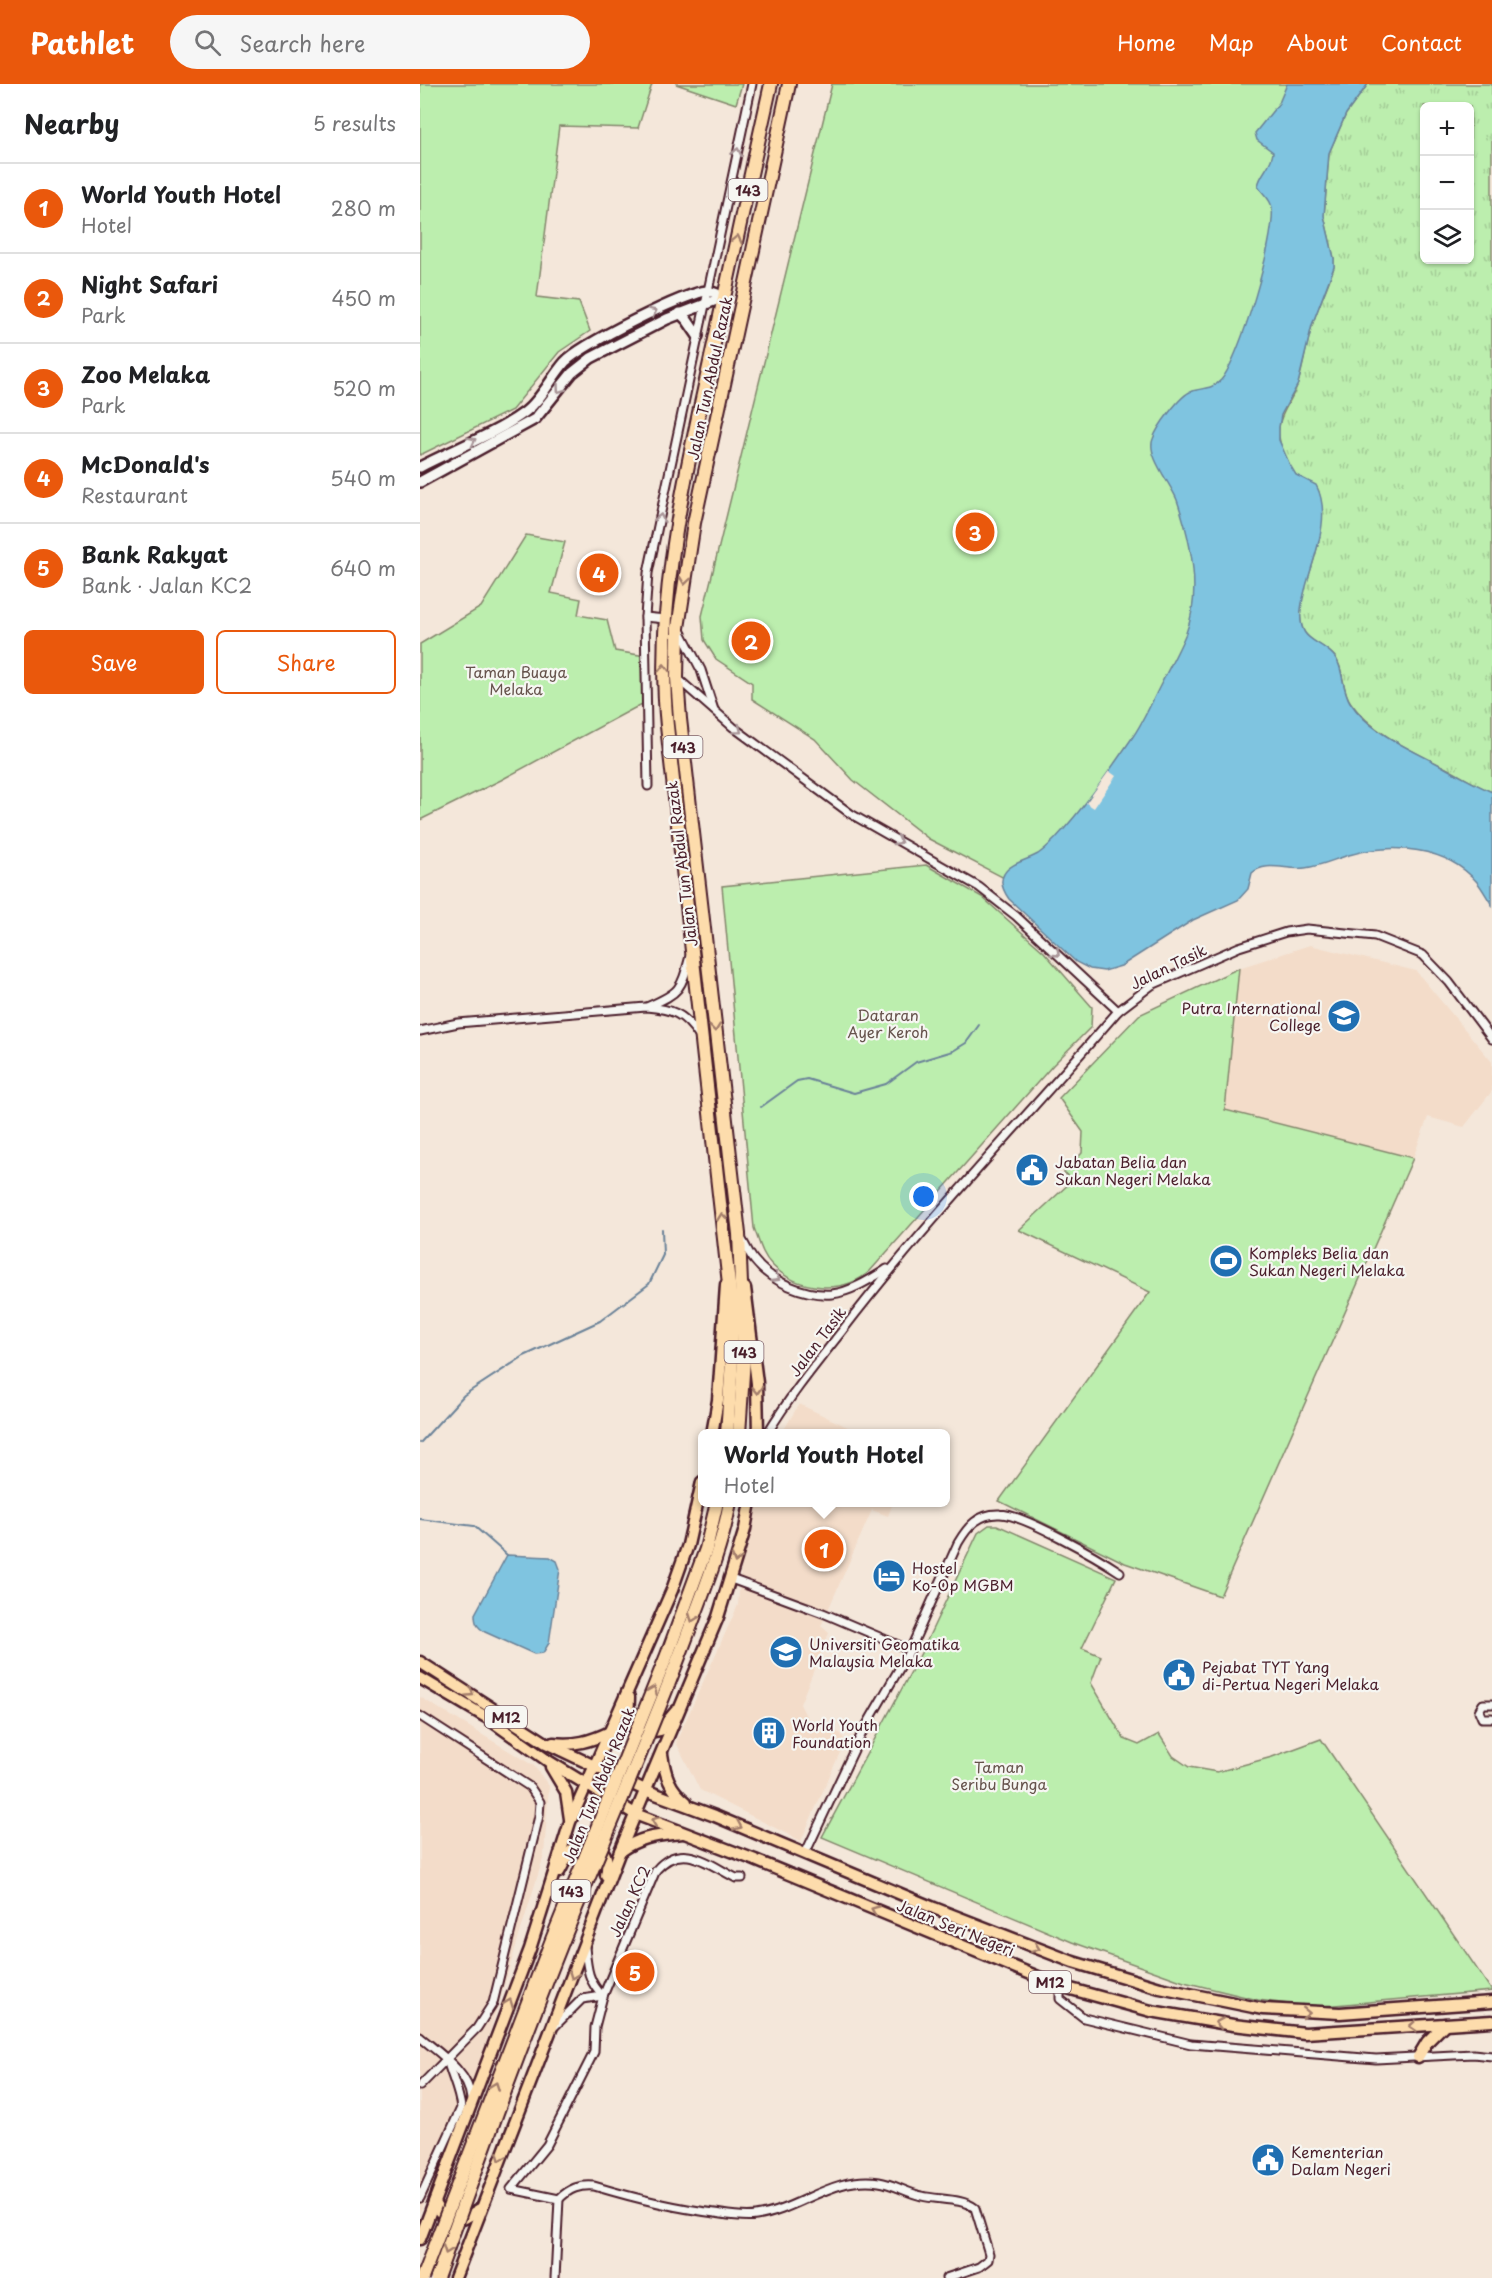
<!DOCTYPE html>
<meta charset="utf-8">
<style>
:root{--surface:#fff;--page:#f6f6f6;--text:#202124;--muted:#757577;--line:#e0e0e0;--accent:#ea580c}
body{margin:0;font-family:"Playpen Sans",sans-serif;background:var(--page);color:var(--text)}
.controls{position:absolute;right:18px;top:18px;display:grid;overflow:hidden;border-radius:9px;box-shadow:0 2px 4px #0004}
.controls button{width:54px;height:54px;display:grid;place-items:center;padding:0;border:0;border-bottom:2px solid var(--line);background:var(--surface);color:var(--text);font:30px sans-serif}
.you{position:absolute;left:504px;top:1113px;width:21px;height:21px;margin:-15px;border:4px solid #fff;border-radius:50%;background:#1a73e8;box-shadow:0 0 0 9px #1a73e833}
.badge{display:grid;place-items:center;width:39px;height:39px;border-radius:50%;background:var(--accent);color:#fff;font-size:20px;font-weight:700}
.pin{position:absolute;translate:-50% -50%;border:3px solid #fff;box-shadow:0 2px 6px #0006}
.popup{position:absolute;left:278px;top:1345px;width:252px;height:78px;box-sizing:border-box;display:grid;place-content:center;border-radius:9px;background:var(--surface);filter:drop-shadow(0 2px 4px #0005);font-size:20px;white-space:nowrap;color:var(--muted)}
.popup b{font-size:22px;color:var(--text)}
.popup::after{content:'';position:absolute;left:50%;top:100%;margin-left:-12px;border:12px solid transparent;border-top-color:var(--surface)}
.list{margin:0;padding:0;list-style:none}
h2{display:flex;justify-content:space-between;align-items:center;height:78px;margin:0;padding:0 24px;font-size:26px}
h2 small{font-size:20px;font-weight:400;color:var(--muted)}
.list li{display:grid;grid-template-columns:39px 1fr auto;gap:18px;align-items:center;box-sizing:border-box;height:90px;padding:0 24px;border-top:2px solid var(--line)}
.list b{display:block;font-size:22px;white-space:nowrap}
.list p{margin:0;font-size:20px;white-space:nowrap;color:var(--muted)}
.list em{font-size:20px;font-style:normal;color:var(--muted)}
.actions{display:flex;gap:12px;padding:18px 24px}
.actions a{flex:1;padding:14px 0;border:2px solid var(--accent);border-radius:9px;text-align:center;font-size:21px;color:var(--accent)}
.actions .main{background:var(--accent);color:#fff}
.icon{flex:none;width:33px;height:33px;fill:none;stroke:currentColor;stroke-width:2;stroke-linecap:round;stroke-linejoin:round}
.map{position:relative;flex:none;width:1072px;height:2194px;overflow:hidden}
header{display:flex;align-items:center;gap:36px;box-sizing:border-box;height:84px;padding:0 30px;background:var(--accent);color:#fff}
header strong{font-size:28px}
nav{display:flex;gap:33px;margin-inline-start:auto;font-size:21px}
.search{width:420px;height:54px;background:var(--page);display:flex;align-items:center;gap:15px;box-sizing:border-box;padding:0 21px;border-radius:33px;color:var(--muted);font-size:22px}
main{display:flex}
aside{flex:1;background:var(--surface)}
.map>svg:first-child{display:block}
</style>
<header>
<strong>Pathlet</strong>
<div class="search"><svg class="icon" aria-label="search" viewBox="0 0 24 24"><circle cx="10" cy="10" r="6"/><path d="M15 15l6 6"/></svg>Search here</div>
<nav><a>Home</a><a>Map</a><a>About</a><a>Contact</a></nav>
</header>
<main>
<aside>
<h2>Nearby<small>5 results</small></h2>
<ul class="list">
<li><span class="badge">1</span><div><b>World Youth Hotel</b><p>Hotel</p></div><em>280 m</em></li>
<li><span class="badge">2</span><div><b>Night Safari</b><p>Park</p></div><em>450 m</em></li>
<li><span class="badge">3</span><div><b>Zoo Melaka</b><p>Park</p></div><em>520 m</em></li>
<li><span class="badge">4</span><div><b>McDonald's</b><p>Restaurant</p></div><em>540 m</em></li>
<li><span class="badge">5</span><div><b>Bank Rakyat</b><p>Bank · Jalan KC2</p></div><em>640 m</em></li>
</ul>
<div class="actions"><a class="main">Save</a><a>Share</a></div>
</aside>
<div class="map">
<svg width="1072" height="2194" viewBox="0 0 1072 2194">
<defs>
<pattern id="grass-tufts" width="24" height="20" patternUnits="userSpaceOnUse" patternTransform="scale(1.5)"><rect width="24" height="20" fill="#bceeae"/><path d="M3 7l-1-3M5 7V3M7 7l1-3M15 17l-1-3M17 17v-4M19 17l1-3" fill="none" stroke="#a3cc96"/></pattern>
</defs>
<rect width="100%" height="100%" fill="#f4e7da"/>
<filter id="ink" filterUnits="userSpaceOnUse"><feTurbulence type="fractalNoise" baseFrequency=".0167" numOctaves="2"/><feDisplacementMap in="SourceGraphic" scale="12" xChannelSelector="R" yChannelSelector="G"/><feConvolveMatrix kernelMatrix="1 2 1 2 8 2 1 2 1" color-interpolation-filters="sRGB"/></filter>
<g filter="url(#ink)">
<g fill="#f3dcc9">
<path d="M 890,861 L 996,887 L 1072,978 L 1072,1007 L 1044,1043 L 1008,1033 L 993,1074 L 805,1026 L 819,884 Z"/>
<path d="M 379,1320 L 440,1349 L 362,1349 Z"/>
<path d="M 334,1419 L 473,1419 L 468,1432 L 452,1426 L 401,1542 L 409,1549 L 380,1620 L 387,1634 L 421,1650 L 425,1657 L 381,1757 L 280,1706 L 256,1658 L 318,1521 L 321,1483 Z"/>
<path d="M 0,1613 L 114,1682 L 129,1702 L 124,1771 L 62,1973 L 0,2129 Z"/>
</g>
<path fill="url(#grass-tufts)" stroke="#83866c" stroke-width="1.5" fill-rule="evenodd" d="M 948,0 L 1072,0 L 1072,708 C 1055,701 1040,691 1024,683 C 991,666 953,650 931,619 C 921,605 925,586 915,573 C 904,559 884,559 881,538 C 877,515 891,490 896,468 C 900,455 902,436 901,423 C 899,391 891,405 876,391 C 868,383 862,369 860,358 C 854,333 871,321 878,299 C 884,281 886,261 892,242 C 898,222 908,203 914,183 L 914,174 L 904,132 L 909,69 L 926,30 ZM 1004,22 L 1050,22 L 1050,176 L 1004,176 Z"/>
<g fill="#bceeae" stroke="#83866c" stroke-width="1.5">
<path d="M 0,0 L 232,0 L 218,44 L 139,42 L 117,213 L 159,218 L 170,247 L 139,268 L 92,326 L 0,371 Z"/>
<path d="M 256,0 L 322,0 L 316,20 Z"/>
<path d="M 412,0 L 908,0 L 817,582 L 617,811 L 509,755 L 433,696 L 395,655 L 332,615 L 332,599 L 296,575 L 284,556 L 282,532 Z"/>
<path d="M 106,451 L 145,458 L 131,509 L 161,515 L 158,531 L 187,536 L 195,567 L 225,572 L 224,619 L 81,696 L 0,736 L 0,560 L 61,523 Z"/>
<path d="M 506,781 L 562,813 L 624,868 L 672,923 L 671,943 L 633,981 L 450,1187 C 423,1211 378,1207 352,1181 C 342,1171 339,1157 334,1144 L 302,802 Z"/>
<path d="M 819,884 L 805,1026 L 993,1074 L 800,1512 L 705,1479 L 579,1417 L 730,1208 L 599,1146 L 652,1097 L 644,1088 L 662,1069 L 663,1048 L 639,1014 L 719,931 Z"/>
<path d="M 569,1441 L 577,1441 L 696,1494 L 662,1564 L 681,1572 L 671,1599 L 704,1655 L 719,1661 L 739,1650 L 753,1672 L 769,1683 L 797,1688 L 852,1673 L 901,1655 L 1072,1907 L 892,1923 L 838,1916 L 764,1898 L 652,1858 L 402,1753 L 501,1569 L 558,1449 Z"/>
</g>
<g fill="#7fc4e0" stroke="#6a8298" stroke-width="1.5">
<path d="M 867,0 L 948,0 L 926,30 L 909,69 L 904,132 L 914,174 L 914,183 L 892,241 L 878,300 L 861,331 L 859,343 L 859,356 L 870,381 L 876,391 L 896,401 C 916,438 885,488 881,526 C 878,558 897,554 913,571 C 924,582 921,604 930,618 C 951,651 994,666 1027,685 C 1042,693 1056,701 1072,708 L 1072,821 C 1067,814 1063,805 1057,798 C 1026,762 972,759 929,771 C 915,775 901,782 885,784 C 868,787 846,776 832,789 L 828,805 L 818,816 L 773,836 L 701,882 L 684,887 L 670,885 L 656,878 L 589,815 C 584,808 579,798 584,790 C 590,779 608,776 618,770 C 624,766 630,760 635,755 C 664,724 688,689 712,654 C 724,637 732,617 742,598 C 750,582 759,566 766,549 C 782,508 771,457 757,416 C 751,400 726,371 733,355 C 737,343 760,311 772,307 C 783,304 793,305 801,296 C 820,274 856,153 852,124 C 851,114 842,110 838,102 C 840,89 852,82 853,68 L 837,56 L 835,49 L 859,19 Z"/>
<path d="M 87,1471 L 130,1473 L 137,1477 L 140,1485 L 129,1559 L 123,1569 L 114,1570 L 65,1548 C 57,1543 55,1539 55,1530 Z"/>
</g>
<path fill="#f4e7da" d="M 689,687 L 696,692 L 674,724 L 666,719 Z"/>
<g fill="none" stroke-linecap="round" stroke-linejoin="round">
<g stroke="#6a8298" stroke-width="2">
<path d="M 341,1023 L 377,997 L 387,995 L 434,1009 L 466,1000 L 496,978 L 533,967 L 546,959 L 559,941"/>
<path d="M 0,1359 L 44,1311 L 104,1272 L 180,1237 L 229,1200 L 243,1171 L 242,1145"/>
<path d="M 0,1435 L 54,1442 L 87,1471"/>
</g>
<defs>
<g id="minor">
<path d="M 225,533 L 245,535"/>
<path d="M 260,546 L 281,586 L 294,626"/>
<path d="M 257,594 L 313,643 L 431,730 L 559,803 L 596,832 L 698,927"/>
<path d="M 228,702 L 225,533 L 228,489 L 332,0"/>
<path d="M 229,922 C 261,908 261,905 270,872"/>
<path d="M 0,947 L 38,939 L 226,923 C 252,925 264,929 279,952"/>
<path d="M 322,1156 C 326,1162 329,1170 334,1176 C 351,1198 385,1212 412,1210 C 431,1208 451,1195 467,1185"/>
<path d="M 347,1350 C 369,1313 396,1280 422,1247 C 508,1135 606,1034 698,927 L 732,901 L 819,863 L 866,848 L 887,845 L 955,852 L 1003,871 L 1029,898 L 1072,955"/>
<path d="M 311,1495 L 403,1529 L 490,1566"/>
<path d="M 1072,1620 L 1063,1620 L 1059,1627 L 1062,1634 L 1072,1634"/>
<path d="M 0,1632 L 110,1703 L 120,1718 L 119,1732 L 73,1919 L 57,1944 L 0,2002"/>
<path d="M 385,1770 L 442,1649 L 490,1566 L 538,1459 C 548,1442 559,1429 580,1430 C 603,1430 679,1474 700,1488"/>
<path d="M 322,1794 L 316,1794 C 288,1780 262,1756 236,1786 L 183,1912 L 175,1943 L 174,1968 L 127,2061 L 91,2105 L 139,2115 C 150,2104 159,2101 174,2102 C 214,2114 253,2124 295,2129 C 308,2131 323,2134 336,2132 C 379,2126 413,2091 459,2098 C 474,2100 487,2109 502,2112 C 518,2116 542,2114 555,2124 L 569,2170 L 568,2176 L 559,2183 L 526,2194"/>
<path d="M 165,1863 C 167,1884 168,1898 183,1912"/>
<path d="M 640,1902 L 640,1915 L 664,1934 L 771,1960 L 956,1975 L 1053,1970 L 1072,1972"/>
<path d="M 135,1942 L 162,1915 L 183,1912"/>
<path d="M 0,1953 C 19,1969 49,1988 51,2015"/>
<path d="M 0,2114 L 41,2024 C 39,2006 31,1992 27,1975"/>
<path d="M 135,2194 L 139,2115"/>
</g>
<g id="tertiary">
<path d="M 260,229 L 267,236 L 278,252"/>
<path d="M 0,383 C 34,365 74,351 105,328 C 122,315 131,294 145,278 C 161,261 264,209 287,207 C 292,207 299,211 304,213"/>
<path d="M 0,398 L 115,335 L 152,289 L 171,274 L 247,235 L 304,213"/>
</g>
<g id="primary">
<path d="M 325,1204 L 337,1299 L 338,1350"/>
<path d="M 292,1350 L 298,1316 L 306,1201"/>
<path d="M 0,1578 L 126,1659 L 225,1706 L 295,1732 L 514,1824 L 653,1878 L 740,1904 L 843,1925 L 920,1929 L 1072,1918"/>
<path d="M 0,1594 L 66,1633 L 128,1677 L 215,1730 L 335,1776 L 640,1902 L 731,1927 L 813,1941 L 885,1949 L 1072,1937"/>
<path d="M 209,1613 L 208,1640 L 222,1649 L 240,1646 L 256,1627"/>
<path d="M 133,1659 C 154,1662 171,1657 190,1648"/>
<path d="M 242,1670 C 245,1690 249,1705 266,1718"/>
<path d="M 131,1683 L 146,1708 L 150,1735"/>
<path d="M 200,1767 C 222,1752 236,1752 262,1749"/>
<path d="M 139,1788 C 143,1782 146,1772 151,1767 C 169,1749 193,1765 186,1791"/>
<path d="M 998,1973 L 1007,1958 L 1025,1940"/>
<path d="M 14,2119 C 29,2145 38,2139 60,2125"/>
<path d="M 0,2155 L 110,1865 L 150,1738 L 252,1506 L 268,1461 L 282,1398"/>
<path d="M 35,2194 L 200,1767 L 298,1533 L 325,1445 L 330,1418"/>
</g>
<g id="trunk">
<path d="M 307,1350 L 312,1276 L 311,1218 L 247,642 C 235,524 262,407 287,292 C 308,195 329,97 351,0"/>
<path d="M 319,1350 L 324,1274 L 319,1150 L 260,635 L 257,594 L 258,544 L 274,439 L 369,0"/>
</g>
</defs>
<use href="#minor" stroke="#4a1f2b" stroke-width="11"/>
<use href="#tertiary" stroke="#4a1f2b" stroke-width="14"/>
<use href="#primary" stroke="#4a1f2b" stroke-width="15"/>
<use href="#trunk" stroke="#4a1f2b" stroke-width="16"/>
<use href="#minor" stroke="#f6f6f2" stroke-width="7"/>
<use href="#tertiary" stroke="#f6f6f2" stroke-width="9"/>
<use href="#primary" stroke="#fddcac" stroke-width="10"/>
<use href="#trunk" stroke="#fddcac" stroke-width="12"/>
<defs>
<g id="trunk-bridge">
<path d="M 2,2194 L 133,1853 L 247,1571 L 286,1465 L 297,1418"/>
<path d="M 17,2194 C 61,2072 105,1949 154,1829 C 192,1737 232,1646 267,1552 C 283,1509 302,1464 310,1418"/>
</g>
</defs>
<use href="#trunk-bridge" stroke="#4a1f2b" stroke-width="16" stroke-linecap="butt"/>
<use href="#trunk-bridge" stroke="#fddcac" stroke-width="12"/>
</g>
<defs><path id="oneway-chevron" d="M-2-3.5L2.5 0L-2 3.5" fill="none" stroke-width="1.6" stroke-linecap="round" stroke-linejoin="round" transform="scale(1.5)"/></defs>
<g stroke="#a99598">
<use href="#oneway-chevron" transform="translate(317 68) rotate(-78)"/>
<use href="#oneway-chevron" transform="translate(233 228) rotate(-26)"/>
<use href="#oneway-chevron" transform="translate(140 305) rotate(126)"/>
<use href="#oneway-chevron" transform="translate(52 357) rotate(-27)"/>
<use href="#oneway-chevron" transform="translate(240 434) rotate(-78)"/>
<use href="#oneway-chevron" transform="translate(318 646) rotate(37)"/>
<use href="#oneway-chevron" transform="translate(478 757) rotate(29)"/>
<use href="#oneway-chevron" transform="translate(636 869) rotate(43)"/>
<use href="#oneway-chevron" transform="translate(356 1194) rotate(31)"/>
</g>
<g stroke="#a47e6c">
<use href="#oneway-chevron" transform="translate(317 155) rotate(-78)"/>
<use href="#oneway-chevron" transform="translate(265 497) rotate(98)"/>
<use href="#oneway-chevron" transform="translate(244 584) rotate(-90)"/>
<use href="#oneway-chevron" transform="translate(295 944) rotate(84)"/>
<use href="#oneway-chevron" transform="translate(302 1133) rotate(-96)"/>
<use href="#oneway-chevron" transform="translate(337 1306) rotate(88)"/>
<use href="#oneway-chevron" transform="translate(316 1475) rotate(106)"/>
<use href="#oneway-chevron" transform="translate(273 1534) rotate(110)"/>
<use href="#oneway-chevron" transform="translate(233 1606) rotate(-68)"/>
<use href="#oneway-chevron" transform="translate(50 1609) rotate(33)"/>
<use href="#oneway-chevron" transform="translate(235 1737) rotate(-159)"/>
<use href="#oneway-chevron" transform="translate(318 1742) rotate(23)"/>
<use href="#oneway-chevron" transform="translate(455 1826) rotate(-158)"/>
<use href="#oneway-chevron" transform="translate(616 1864) rotate(21)"/>
<use href="#oneway-chevron" transform="translate(153 1891) rotate(111)"/>
<use href="#oneway-chevron" transform="translate(89 1919) rotate(-69)"/>
<use href="#oneway-chevron" transform="translate(886 1929) rotate(2)"/>
<use href="#oneway-chevron" transform="translate(799 1939) rotate(-170)"/>
<use href="#oneway-chevron" transform="translate(993 1942) rotate(176)"/>
<use href="#oneway-chevron" transform="translate(75 2002) rotate(-70)"/>
<use href="#oneway-chevron" transform="translate(81 2073) rotate(112)"/>
<use href="#oneway-chevron" transform="translate(27 2166) rotate(110)"/>
</g>
</g>
<defs>
<symbol id="university-disc" viewBox="-11 -11 22 22"><circle r="9.5" fill="#1f6fb2" stroke="#f6f6f2"/><path d="M0-5L7-2L0 1L-7-2ZM-4 1L0 2.5L4 1V4Q0 6-4 4Z" fill="#fff"/></symbol>
<symbol id="civic-disc" viewBox="-11 -11 22 22"><circle r="9.5" fill="#1f6fb2" stroke="#f6f6f2"/><path d="M-.6-6.5H3V-4.5H.6V-3L4-1V1h2V6H-6V1h2V-1L-.6-3ZM-1.2 2.5V6h2.4V2.5Z" fill="#fff"/></symbol>
<symbol id="stadium-disc" viewBox="-11 -11 22 22"><circle r="9.5" fill="#1f6fb2" stroke="#f6f6f2"/><path d="M0-5a6.5 5 0 1 0 0 10a6.5 5 0 1 0 0-10ZM-3.5-1.8h7v3.6h-7Z" fill="#fff"/></symbol>
<symbol id="hotel-disc" viewBox="-11 -11 22 22"><circle r="9.5" fill="#1f6fb2" stroke="#f6f6f2"/><path d="M-6-4.5h1.5V1H6V5H4.5V3h-9V5H-6ZM-4 0a1.8 1.8 0 1 1 3.6 0ZM.5 0V-2.5h3Q6-2.5 6 0Z" fill="#fff"/></symbol>
<symbol id="building-disc" viewBox="-11 -11 22 22"><circle r="9.5" fill="#1f6fb2" stroke="#f6f6f2"/><path d="M-4-6H4V6H1V3H-1V6H-4ZM-2.5-4.3h1.7v1.8h-1.7ZM.8-4.3h1.7v1.8H.8ZM-2.5-1h1.7V.8h-1.7ZM.8-1h1.7V.8H.8Z" fill="#fff"/></symbol>
</defs>
<g fill-rule="evenodd">
<use href="#university-disc" x="905" y="913" width="38" height="38"/>
<use href="#civic-disc" x="593" y="1067" width="38" height="38"/>
<use href="#stadium-disc" x="787" y="1158" width="38" height="38"/>
<use href="#hotel-disc" x="450" y="1473" width="38" height="38"/>
<use href="#university-disc" x="347" y="1549" width="38" height="38"/>
<use href="#civic-disc" x="740" y="1572" width="38" height="38"/>
<use href="#building-disc" x="330" y="1630" width="38" height="38"/>
<use href="#civic-disc" x="829" y="2057" width="38" height="38"/>
</g>
<g text-anchor="middle" dominant-baseline="central" stroke-width="4.5" stroke-linejoin="round" paint-order="stroke">
<g fill="#f6f6f2" stroke="#7e6067" stroke-width="1.5">
<rect x="308.5" y="95" width="39" height="22" rx="4.5"/>
<rect x="243.5" y="652" width="39" height="22" rx="4.5"/>
<rect x="304.5" y="1257" width="39" height="22" rx="4.5"/>
<rect x="65" y="1622" width="42" height="22" rx="4.5"/>
<rect x="131.5" y="1796" width="39" height="22" rx="4.5"/>
<rect x="609" y="1887" width="42" height="22" rx="4.5"/>
</g>
<g font-size="14" font-weight="bold" fill="#4a1f2b">
<text x="328" y="106">143</text>
<text x="263" y="663">143</text>
<text x="324" y="1268">143</text>
<text x="86" y="1633">M12</text>
<text x="151" y="1807">143</text>
<text x="630" y="1898">M12</text>
</g>
<g font-size="15" fill="#4a1f2b" stroke="#f6f6f2">
<text transform="translate(289 294) rotate(-78)">Jalan Tun Abdul Razak</text>
<text transform="translate(261 780) rotate(-97)">Jalan Tun Abdul Razak</text>
<text transform="translate(748 882) rotate(-26)">Jalan Tasik</text>
<text transform="translate(397 1257) rotate(-53)">Jalan Tasik</text>
<text transform="translate(178 1701) rotate(-68)">Jalan Tun Abdul Razak</text>
<text transform="translate(209 1817) rotate(-65)">Jalan KC2</text>
<text transform="translate(536 1843) rotate(22)">Jalan Seri Negeri</text>
</g>
<g font-size="15" fill="#66534c" stroke="#f6f6f2">
<text x="96" y="587">Taman Buaya<tspan x="96" dy="17">Melaka</tspan></text>
<text x="468" y="930">Dataran<tspan x="468" dy="17">Ayer Keroh</tspan></text>
<text x="579" y="1682">Taman<tspan x="579" dy="17">Seribu Bunga</tspan></text>
</g>
<g font-size="15" fill="#4a1f2b" stroke="#f6f6f2" text-anchor="start">
<text x="901" y="923" text-anchor="end">Putra International<tspan x="901" dy="17">College</tspan></text>
<text x="635" y="1077">Jabatan Belia dan<tspan x="635" dy="17">Sukan Negeri Melaka</tspan></text>
<text x="829" y="1168">Kompleks Belia dan<tspan x="829" dy="17">Sukan Negeri Melaka</tspan></text>
<text x="492" y="1483">Hostel<tspan x="492" dy="17">Ko-Op MGBM</tspan></text>
<text x="389" y="1559">Universiti Geomatika<tspan x="389" dy="17">Malaysia Melaka</tspan></text>
<text x="782" y="1582">Pejabat TYT Yang<tspan x="782" dy="17">di-Pertua Negeri Melaka</tspan></text>
<text x="372" y="1640">World Youth<tspan x="372" dy="17">Foundation</tspan></text>
<text x="871" y="2067">Kementerian<tspan x="871" dy="17">Dalam Negeri</tspan></text>
</g>
</g>
</svg>
<div class="controls">
<button>+</button>
<button>−</button>
<button><svg class="icon" aria-label="layers" viewBox="0 0 24 24"><path d="M12 4l9 5-9 5-9-5zM3 14l9 5 9-5"/></svg></button>
</div>
<div class="you"></div>
<div class="pin badge" style="left:404px;top:1465px">1</div>
<div class="popup"><b>World Youth Hotel</b>Hotel</div>
<div class="pin badge" style="left:331px;top:557px">2</div>
<div class="pin badge" style="left:555px;top:448px">3</div>
<div class="pin badge" style="left:179px;top:489px">4</div>
<div class="pin badge" style="left:215px;top:1888px">5</div>
</div>
</main>
